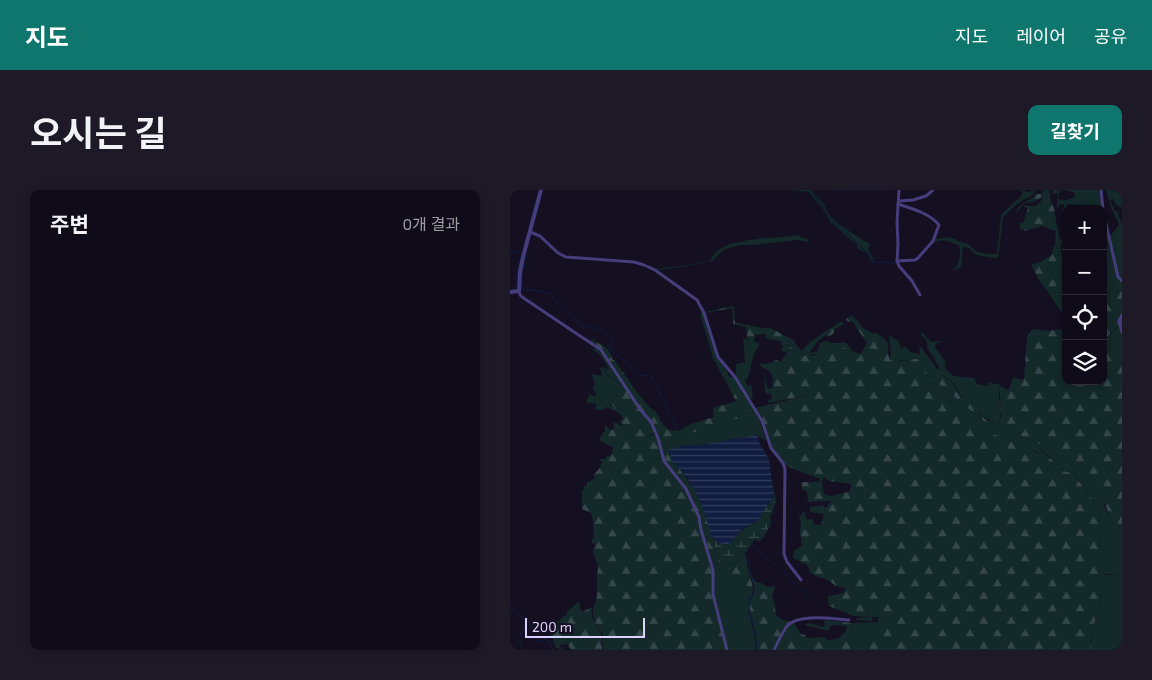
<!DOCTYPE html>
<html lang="ko">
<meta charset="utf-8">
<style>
:root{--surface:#0f0b19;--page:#1d1926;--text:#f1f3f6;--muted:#9b9ba2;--line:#2f2b38;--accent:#0f766e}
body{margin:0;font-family:"Exo 2","Noto Sans KR",sans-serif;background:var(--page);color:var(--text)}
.controls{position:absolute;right:15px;top:15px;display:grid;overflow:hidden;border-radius:10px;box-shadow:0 2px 12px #0003}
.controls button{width:45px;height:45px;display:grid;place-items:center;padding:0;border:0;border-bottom:1px solid var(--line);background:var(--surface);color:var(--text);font:25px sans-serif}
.scale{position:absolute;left:15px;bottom:12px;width:120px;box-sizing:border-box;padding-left:5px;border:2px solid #dbd3fb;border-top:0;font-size:14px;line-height:18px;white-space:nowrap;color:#dbd3fb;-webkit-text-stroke:4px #140f21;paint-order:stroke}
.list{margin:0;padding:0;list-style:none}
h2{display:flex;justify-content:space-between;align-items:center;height:65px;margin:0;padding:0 20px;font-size:21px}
h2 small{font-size:16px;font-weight:400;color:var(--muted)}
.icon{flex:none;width:28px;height:28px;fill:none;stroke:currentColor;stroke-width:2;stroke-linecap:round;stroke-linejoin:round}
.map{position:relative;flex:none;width:612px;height:460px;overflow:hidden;border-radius:10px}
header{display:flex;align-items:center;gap:30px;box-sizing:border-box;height:70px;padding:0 25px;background:var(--accent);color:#fff}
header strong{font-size:24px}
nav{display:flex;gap:28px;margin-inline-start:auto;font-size:18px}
.intro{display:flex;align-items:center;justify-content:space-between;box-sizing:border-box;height:120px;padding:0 30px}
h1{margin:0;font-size:35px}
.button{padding:12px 22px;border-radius:10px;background:var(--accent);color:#fff;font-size:18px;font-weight:700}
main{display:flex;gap:30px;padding:0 30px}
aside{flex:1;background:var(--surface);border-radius:10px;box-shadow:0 2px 12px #0003}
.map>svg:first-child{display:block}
</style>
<header>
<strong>지도</strong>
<nav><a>지도</a><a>레이어</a><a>공유</a></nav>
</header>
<div class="intro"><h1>오시는 길</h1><a class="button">길찾기</a></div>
<main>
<aside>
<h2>주변<small>0개 결과</small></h2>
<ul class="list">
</ul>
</aside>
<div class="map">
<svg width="612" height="460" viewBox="0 0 612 460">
<defs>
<pattern id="forest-firs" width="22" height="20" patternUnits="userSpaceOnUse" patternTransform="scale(1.25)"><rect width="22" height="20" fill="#13292a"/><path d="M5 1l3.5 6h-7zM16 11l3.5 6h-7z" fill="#35474a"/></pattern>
<pattern id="wetland-marsh" width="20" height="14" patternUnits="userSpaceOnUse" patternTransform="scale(1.25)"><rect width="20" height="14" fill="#13292a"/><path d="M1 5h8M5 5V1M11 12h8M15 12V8" fill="none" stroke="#35474a"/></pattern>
<pattern id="water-rules" width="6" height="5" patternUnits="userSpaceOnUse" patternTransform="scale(1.25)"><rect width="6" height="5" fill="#101d40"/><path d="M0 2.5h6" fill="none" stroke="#323d5c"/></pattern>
</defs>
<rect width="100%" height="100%" fill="#140f21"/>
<g fill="#13292a">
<path d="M 281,0 L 301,0 L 312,19 L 318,26 L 304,3 C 306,6 310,9 312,12 C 316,17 317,24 323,29 C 334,38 347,47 360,54 L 358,59 L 364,70 L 361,70 L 359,64 L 320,27 L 357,64 L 347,58 L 347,55 L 335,45 L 325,35 L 320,32 L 320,30 L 299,2 Z"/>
<path d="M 510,0 L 519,2 L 525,0 C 523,8 515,8 509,13 C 503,17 497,22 493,28 L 488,68 C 482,68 474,67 467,65 C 461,62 461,57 453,57 L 451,77 L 441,82 C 450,75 451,66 449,55 C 443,53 434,49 428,51 C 425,52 423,54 421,55 L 426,48 L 428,49 L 437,47 L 445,49 L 447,51 L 458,54 L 467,62 L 478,64 L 487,64 L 491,25 L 511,6 L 513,3 Z"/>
<path d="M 543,0 L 550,0 L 548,9 L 556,10 L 563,8 L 565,3 L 559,1 L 551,0 L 591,0 L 593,19 L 569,19 L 570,15 L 558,14 L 558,19 L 556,19 L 556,27 L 554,26 L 553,18 L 555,15 L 549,14 L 549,18 L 547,17 L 547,12 L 548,5 L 547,3 L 544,4 L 543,3 Z"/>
<path d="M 596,0 L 604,0 L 612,5 L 612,18 L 611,17 L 606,15 L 603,9 L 600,10 L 605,21 L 607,21 L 612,35 L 612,98 L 608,98 L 604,105 C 596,106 595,108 593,115 L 593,22 L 599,47 L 609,35 L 601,17 Z"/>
<path d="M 289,45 L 290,47 L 299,50 L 297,52 L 287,50 L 242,55 L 230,55 L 213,60 L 203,71 L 165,78 L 148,80 L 143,79 L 164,77 L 200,71 C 202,66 206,62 210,59 C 226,48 269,48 289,45 Z"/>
<path d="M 193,123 C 198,138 201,156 209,170 C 213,176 218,180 219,187 L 224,187 L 249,229 L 256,251 L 247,245 L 190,255 L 177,255 L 158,260 L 156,255 L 160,247 L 226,228 L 233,228 L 226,207 L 215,187 L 213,187 L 203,168 L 190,124 Z"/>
<path d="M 610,136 L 612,143 L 612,169 C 602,160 600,166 596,150 C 599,143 604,141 610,136 Z"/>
<path d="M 412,142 L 421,152 L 431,151 L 431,152 L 426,154 L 425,157 L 436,172 C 433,182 439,180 443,186 L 464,188 L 467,194 L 478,196 L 479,192 L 486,194 L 490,194 L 489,207 L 491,219 L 489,235 C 484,232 479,230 474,227 C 466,221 464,206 452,207 C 448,202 447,197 443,193 C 440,190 436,188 433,185 L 428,189 L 418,186 L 412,174 C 402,170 391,169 380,170 L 380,168 L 381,162 L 379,145 L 388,151 L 392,160 L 393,156 L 396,157 C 399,163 404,163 410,164 L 409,157 L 411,157 L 428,180 L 430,178 L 429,177 L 417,157 C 418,147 415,150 410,144 Z"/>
<path d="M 237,148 L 238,152 L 241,154 L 244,151 L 250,154 L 244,164 L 238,188 L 235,190 L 237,196 L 241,195 L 243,207 L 240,210 L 226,188 L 226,174 L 235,172 L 233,149 Z"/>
<path d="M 278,150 L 293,164 L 294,162 L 299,163 L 308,161 L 310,153 L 315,151 C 323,153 327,154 335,152 L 341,158 L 342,161 L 351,164 L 348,169 C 341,167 340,158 332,158 L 319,163 L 309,165 L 302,164 L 297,167 L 293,166 L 280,157 L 276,162 L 271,161 L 273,156 L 279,154 Z"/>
<path d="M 93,177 L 96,184 L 111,195 L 107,206 L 99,212 L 100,215 L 110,223 L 96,217 L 93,220 L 85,220 L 86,214 L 76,212 L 80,203 L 82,206 L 85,206 L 86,202 L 83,199 L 83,197 L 85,193 L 82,186 L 83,184 L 91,186 L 92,183 L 90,178 Z"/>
<path d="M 415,191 L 435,197 L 452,214 L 454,215 L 474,231 L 508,245 L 513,249 L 512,247 C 523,246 577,284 584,294 C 587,297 591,303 593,307 C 594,309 594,312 594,315 C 596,321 600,326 601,333 L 608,335 L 612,340 L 612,460 L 608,460 L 607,459 L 605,460 L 581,460 L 582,441 L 591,410 L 592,392 L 596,385 L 610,385 L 596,384 L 589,358 L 591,331 L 588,321 L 582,309 L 566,286 L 563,283 L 554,281 L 550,276 L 529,258 L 530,260 L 530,263 L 517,257 L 476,241 L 468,237 L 455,224 L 443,213 L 430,205 L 415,199 L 413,196 Z"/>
<path d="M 201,366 L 212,383 L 232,389 L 236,392 L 237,405 L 239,410 L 239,423 L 244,442 L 246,460 L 218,460 L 204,401 L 204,381 Z"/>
<path d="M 353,425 L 362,426 L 379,429 L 350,455 L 343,443 L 342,433 L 368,432 L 368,427 L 362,427 L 362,431 L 347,430 L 347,428 L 361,427 L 343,426 Z"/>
</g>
<g fill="url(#forest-firs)" fill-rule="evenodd">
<path d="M 534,0 L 539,0 L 541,12 L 544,18 L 546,31 L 550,50 L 552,50 L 556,47 L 556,54 L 555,51 L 551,54 L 551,61 L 552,68 L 556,70 L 556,111 L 554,116 L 556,117 L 555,128 L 538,102 L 529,90 L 521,74 C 530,74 534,69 542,65 L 543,56 L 545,55 L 546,41 L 532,36 L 515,41 L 513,39 L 511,40 L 509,33 L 513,33 L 518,18 L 514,16 L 526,16 L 532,10 L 533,6 L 526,11 L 515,13 L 510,18 L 506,24 C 509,11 519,13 526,4 L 531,4 Z"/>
<path d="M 609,97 L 612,98 L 612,136 L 610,135 C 605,141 599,142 596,150 C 600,166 602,160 612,169 L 612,340 L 608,335 L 601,333 C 599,321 591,304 584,294 C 577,284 523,246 512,247 L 474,231 L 454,215 L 452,214 L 435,197 L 416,191 L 413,196 L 415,199 L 430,205 L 443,213 L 455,224 L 468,237 L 476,241 L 517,257 L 528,263 L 530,262 L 530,260 L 550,276 L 553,281 L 563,283 L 582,309 L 588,321 L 591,331 L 589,358 L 596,382 L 596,384 L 592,383 L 596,385 L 592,392 L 591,410 L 582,441 L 581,460 L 265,460 L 278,436 L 284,433 L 291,444 L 295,445 L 297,448 L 315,447 L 317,450 C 326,450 335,447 337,436 L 322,435 L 318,441 L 295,435 L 295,434 L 299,433 L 307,435 L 308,436 L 314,437 L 315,430 L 342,433 L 343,443 L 350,455 C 362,447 364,433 378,429 L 362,426 L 343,426 L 319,416 L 318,406 L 334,403 L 335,398 L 326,396 L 318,390 L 308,387 L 301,383 L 297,375 L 283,368 L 284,361 L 292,355 L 290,343 L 291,333 L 289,328 L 293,322 L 294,321 L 297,330 L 303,329 L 304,335 L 311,335 L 314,324 L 300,322 L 300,317 L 314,315 L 314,317 L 317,317 L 318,314 L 321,313 L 321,311 L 298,312 L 297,302 L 292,299 L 291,292 L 309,292 L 310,289 L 276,276 L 266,264 L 259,252 L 253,232 L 245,218 L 299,205 L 258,213 L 258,210 L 262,209 L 261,204 L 257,204 L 255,201 L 254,184 L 257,197 L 260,199 L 262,198 C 265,182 259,181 248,174 C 254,174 261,174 266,170 L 271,172 L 280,157 C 284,160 291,166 296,166 C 301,166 304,164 309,165 L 314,162 C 323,165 328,156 335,158 C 341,160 340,167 348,169 L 357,153 L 342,131 L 338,132 L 336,129 L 342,125 L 353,138 L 364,144 L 365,143 L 367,143 C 370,146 375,149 377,152 C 379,156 377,163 380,170 C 387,169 391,171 397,171 C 400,171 403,169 406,169 C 413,170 415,181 418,186 L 428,189 L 432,185 C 435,189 439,190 442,193 C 446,198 448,203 451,207 L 459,208 L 468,219 L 469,223 L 475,229 L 489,235 L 491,224 L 490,207 L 490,196 L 493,198 L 499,200 L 502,190 L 504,187 L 511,190 L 514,189 L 517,148 L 519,143 L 523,139 L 539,141 L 548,139 L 556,141 L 556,191 L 593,191 L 593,175 L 595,176 C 595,164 589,114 596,107 C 598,105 601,105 604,105 ZM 314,287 L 319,291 L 341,294 L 340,301 L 322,306 L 315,305 C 313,301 312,296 312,292 Z"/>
<path d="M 224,116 L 225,133 L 254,138 L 260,138 L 284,150 L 284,152 L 292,161 L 300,152 L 331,131 L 333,134 L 324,140 L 324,143 L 318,147 L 316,145 L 307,152 L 299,163 L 294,162 L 293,164 L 279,150 L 279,154 L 273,156 L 270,151 L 256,148 L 255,144 L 245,145 L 244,151 L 242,154 L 238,152 L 236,137 L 223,134 L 222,118 L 195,123 L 195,122 Z"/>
<path d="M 82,149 L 98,159 L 103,170 L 105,171 L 127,202 L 139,217 L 146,222 L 152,233 L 158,240 L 168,241 L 181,234 L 204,227 L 203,218 L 226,211 L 213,187 L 214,186 L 227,207 L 231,221 L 237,220 L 239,226 C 232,229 224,229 216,231 L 215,236 L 161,247 L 156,255 L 161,265 L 161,271 L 169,278 L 187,304 L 198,331 L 207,365 L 215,374 C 225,374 229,372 235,364 L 243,398 L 242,405 L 239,410 L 237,405 L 236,392 L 232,389 L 218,387 L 212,383 L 201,366 L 179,303 L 155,270 L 142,231 L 129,216 L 94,163 L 80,152 Z"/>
<path d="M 81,159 L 87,159 L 92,164 L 140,233 L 145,242 L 136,248 L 146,243 L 153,271 L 175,300 L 188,327 L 202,382 L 202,399 L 216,460 L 93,460 L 93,445 L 86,434 L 83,426 L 83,420 L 87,406 L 87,389 L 88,377 L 83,362 L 85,354 L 82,353 L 82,349 L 84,348 L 83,330 L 81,323 L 72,319 L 72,300 L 74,300 L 74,296 L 78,296 L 77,293 L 85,288 L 83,285 L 89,279 L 92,272 L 90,270 L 90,269 L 95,269 L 97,266 L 100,266 L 102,264 L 103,258 L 89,250 L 93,243 L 95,241 L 95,236 L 97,236 L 99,239 L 104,240 L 103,234 L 104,232 L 112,236 L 113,235 L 110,232 L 110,230 L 112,230 L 113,228 L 99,212 L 107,206 L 111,195 L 96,183 L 95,180 L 93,178 L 93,177 L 98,179 L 99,179 C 94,170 90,163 81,159 Z"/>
<path d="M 241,385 L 246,392 L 251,393 L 258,397 L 264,396 L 265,397 L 262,407 C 267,413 263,422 268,427 C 271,429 276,431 280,432 L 271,445 L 262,460 L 247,460 L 246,444 L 240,422 L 239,411 L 243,405 L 245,397 Z"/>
<path d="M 69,411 L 70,419 L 72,422 L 82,417 C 80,432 87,432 91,444 C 93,449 92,455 92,460 L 61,460 L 57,454 L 48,455 L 54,460 L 46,458 L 38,438 L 41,439 L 54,426 L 56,426 L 57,422 Z"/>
</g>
<path fill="url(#wetland-marsh)" d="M 263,297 L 266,308 L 264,319 L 260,326 L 261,334 L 254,347 L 250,351 L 248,352 L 246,349 L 244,350 C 235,363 230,378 211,373 L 207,365 L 202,347 L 209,354 L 223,350 L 231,341 L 249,330 L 252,323 L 264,306 Z"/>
<path fill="url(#water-rules)" d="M 247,245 L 250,254 L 259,269 L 264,306 L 252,323 L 249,330 L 231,340 L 223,350 L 218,355 C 211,354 205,352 202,346 C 199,340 198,333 196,327 C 189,306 178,285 161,271 L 161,265 L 158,260 L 177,255 L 190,255 Z"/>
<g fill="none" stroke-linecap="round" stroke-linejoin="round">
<g stroke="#101d40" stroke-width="1">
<path d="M 301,0 L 313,19 L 319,27 L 358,64 L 361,71 C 368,74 377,71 385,73"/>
<path d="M 325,0 L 371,0"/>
<path d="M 0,60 L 12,63 L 7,84 L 7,94 L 5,98 L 1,100"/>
<path d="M 17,65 L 12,87 L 12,100 L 26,100 L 41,104 L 47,113 L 64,128 L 70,135 C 81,136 97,140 102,151 L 100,159 L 102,161 L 131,185 L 135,186 L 140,184 L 157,218 L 157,223 L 160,225 L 168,241"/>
<path d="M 242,353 L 253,365 L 268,377 L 301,410"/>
<path d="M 235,364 L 238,369 L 244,398 L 243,405 L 239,412 L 239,422 L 245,444 L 247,460"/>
<path d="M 0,417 L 22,436 L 28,446 L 28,451 L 30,452 L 35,449 L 41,453 L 41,457 L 44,460"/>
<path d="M 11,460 C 12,457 11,455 10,452 C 9,445 13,438 16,433"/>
<path d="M 605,460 L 612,454"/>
</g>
<g stroke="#463e7c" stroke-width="3">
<path d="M 389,0 L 387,32 L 388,54 L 387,71 L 389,76 L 402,91 L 410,105"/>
<path d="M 591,0 L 593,19"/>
<path d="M 389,11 L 403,10 L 416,6 L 423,0"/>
<path d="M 593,20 L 606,78 L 608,87 L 612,91"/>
<path d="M 20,42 L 30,46 L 48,63 L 56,67 L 124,72 L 134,75 L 145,80 L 187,110 L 194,123 L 208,167 L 225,187 L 252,231 L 261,258 L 273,273 L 275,279 L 274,364 L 277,372 L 291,390"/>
<path d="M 387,71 L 405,70 L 408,68 L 423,51 L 429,35 C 419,23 403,19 388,14"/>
<path d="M 9,101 L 10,105 L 12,107 L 91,160 L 130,219 L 141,232 L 148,248 L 154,271 L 176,299 L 189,327 L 191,340 L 201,373 L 203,381 L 203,404 L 217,460"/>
<path d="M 612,125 L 609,131 L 612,142"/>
<path d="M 264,460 C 268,452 272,443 277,436 C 288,423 323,429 339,430"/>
</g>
<path stroke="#463e7c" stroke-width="4" d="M 0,102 L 9,101 L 10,82 L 13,67 L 31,0"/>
</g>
</svg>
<div class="controls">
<button>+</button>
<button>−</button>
<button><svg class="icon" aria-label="locate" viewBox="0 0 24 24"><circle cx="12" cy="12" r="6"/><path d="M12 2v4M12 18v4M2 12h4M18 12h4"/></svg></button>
<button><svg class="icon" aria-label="layers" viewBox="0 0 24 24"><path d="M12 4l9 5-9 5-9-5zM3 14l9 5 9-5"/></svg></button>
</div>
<div class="scale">200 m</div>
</div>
</main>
